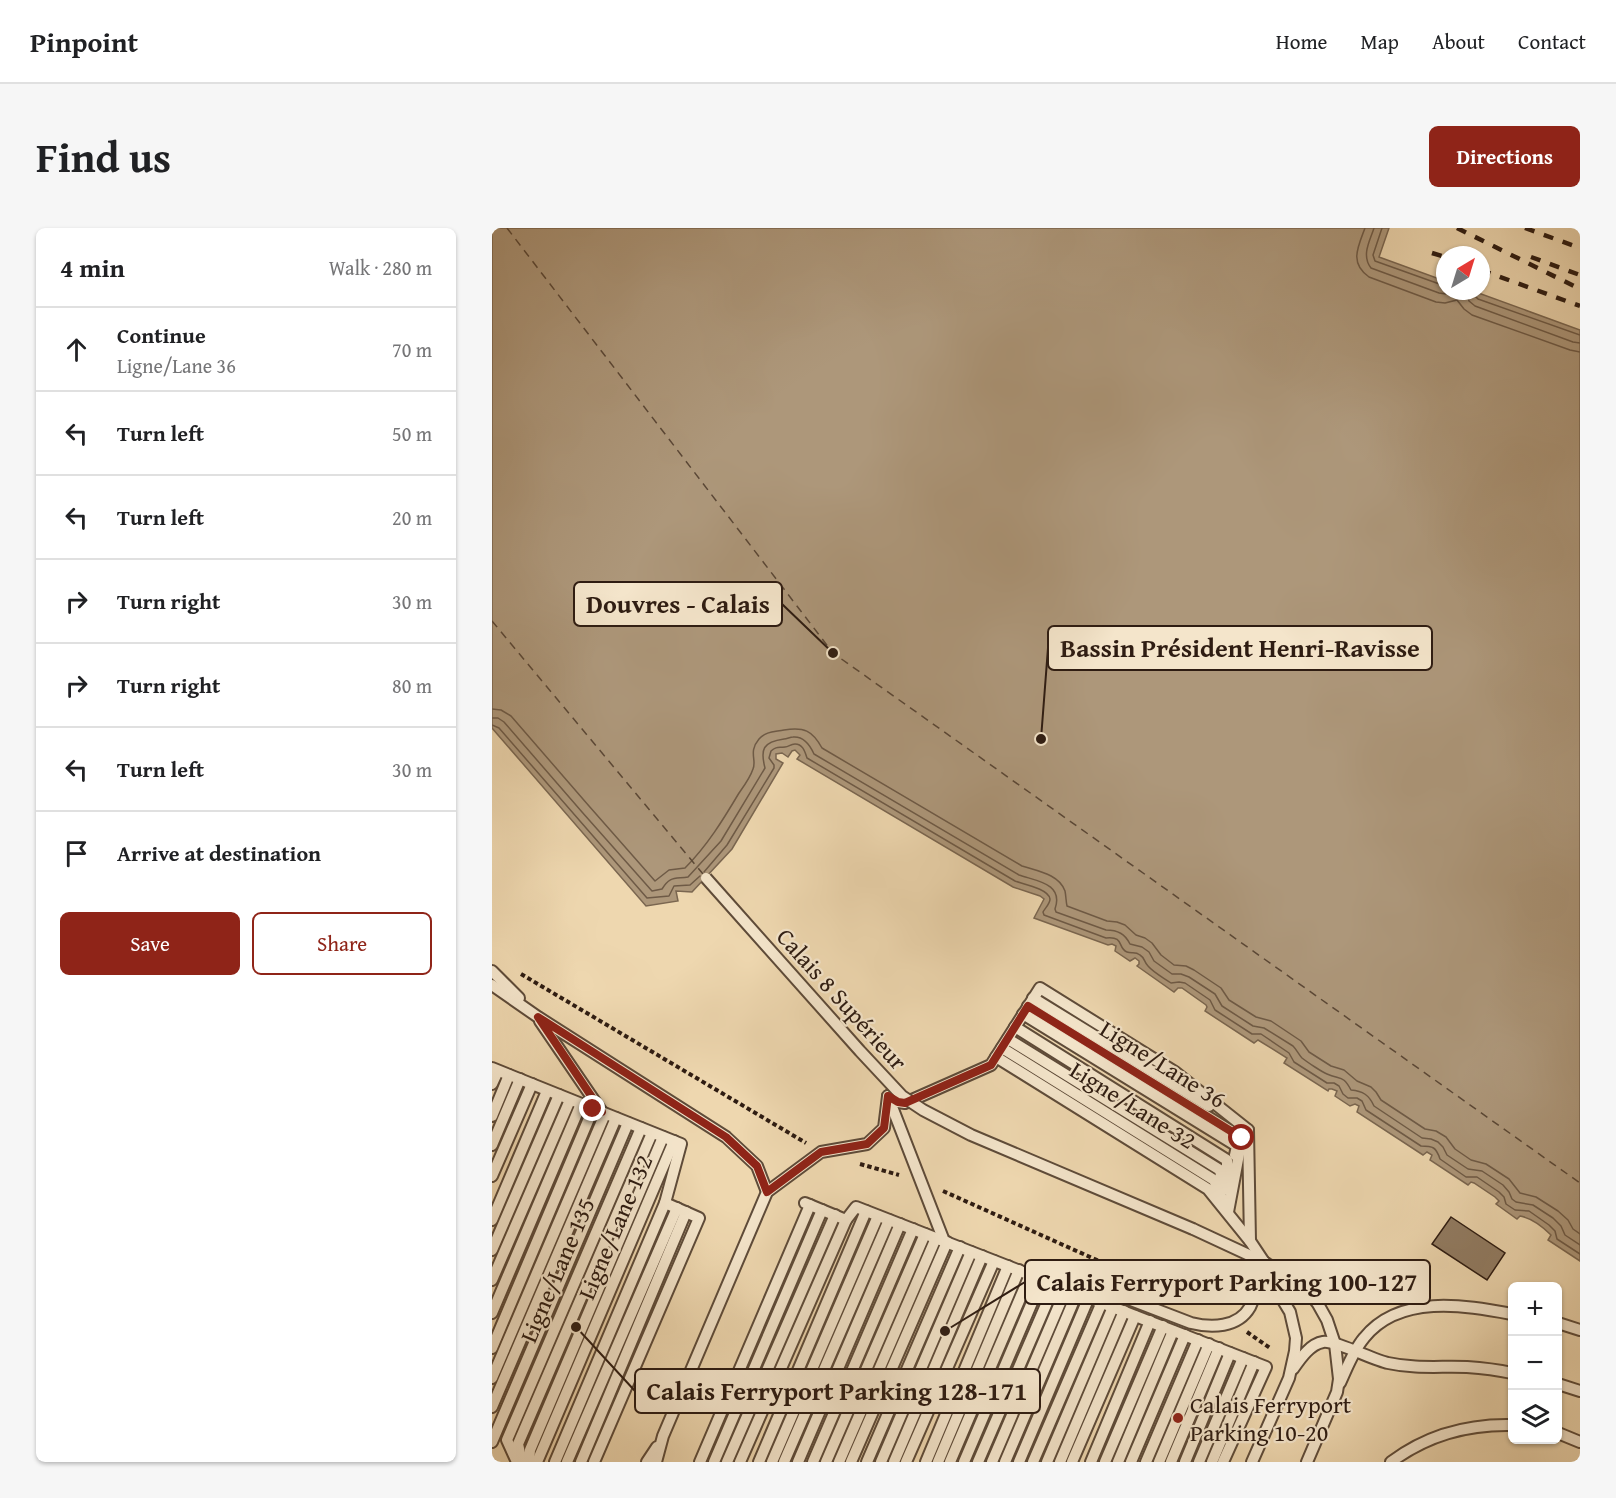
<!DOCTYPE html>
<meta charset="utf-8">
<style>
:root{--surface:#fff;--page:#f6f6f6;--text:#202124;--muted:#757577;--line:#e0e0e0;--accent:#8f2418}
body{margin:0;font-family:"Gentium Book Plus",serif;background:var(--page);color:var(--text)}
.controls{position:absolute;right:18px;bottom:18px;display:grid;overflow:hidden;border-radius:9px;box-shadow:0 2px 4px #0004}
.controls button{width:54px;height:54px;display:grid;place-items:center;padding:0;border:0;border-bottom:2px solid var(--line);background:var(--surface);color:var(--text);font:30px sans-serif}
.compass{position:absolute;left:944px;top:18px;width:54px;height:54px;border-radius:50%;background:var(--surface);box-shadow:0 2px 4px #0004;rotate:38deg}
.stop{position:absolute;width:18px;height:18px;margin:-14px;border:4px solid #8f2418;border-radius:50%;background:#fff}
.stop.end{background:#8f2418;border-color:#fff;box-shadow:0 2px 6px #0008}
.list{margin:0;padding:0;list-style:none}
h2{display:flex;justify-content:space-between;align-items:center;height:78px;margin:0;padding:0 24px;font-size:26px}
h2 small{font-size:20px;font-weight:400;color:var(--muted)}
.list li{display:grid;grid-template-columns:39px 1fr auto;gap:18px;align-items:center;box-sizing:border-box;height:84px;padding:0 24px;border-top:2px solid var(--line)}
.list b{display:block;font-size:22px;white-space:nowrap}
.list p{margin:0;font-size:20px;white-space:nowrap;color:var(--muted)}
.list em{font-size:20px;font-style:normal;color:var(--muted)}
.actions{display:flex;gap:12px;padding:18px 24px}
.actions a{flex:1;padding:14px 0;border:2px solid var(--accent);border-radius:9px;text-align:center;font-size:21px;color:var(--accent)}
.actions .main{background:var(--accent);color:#fff}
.icon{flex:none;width:33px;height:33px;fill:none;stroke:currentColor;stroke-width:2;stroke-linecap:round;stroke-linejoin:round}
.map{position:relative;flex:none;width:1088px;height:1234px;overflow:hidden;border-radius:9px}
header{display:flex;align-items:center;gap:36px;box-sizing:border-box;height:84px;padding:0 30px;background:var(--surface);border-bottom:2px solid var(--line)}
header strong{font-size:28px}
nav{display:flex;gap:33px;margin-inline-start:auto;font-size:21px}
.intro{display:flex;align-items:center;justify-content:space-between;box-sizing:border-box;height:144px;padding:0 36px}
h1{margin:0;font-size:42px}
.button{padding:15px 27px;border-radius:9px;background:var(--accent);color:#fff;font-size:21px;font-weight:700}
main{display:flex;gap:36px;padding:0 36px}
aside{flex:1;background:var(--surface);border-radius:9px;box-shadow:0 2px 4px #0004}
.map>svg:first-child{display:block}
</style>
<header>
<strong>Pinpoint</strong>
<nav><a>Home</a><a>Map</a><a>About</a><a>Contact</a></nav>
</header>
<div class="intro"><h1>Find us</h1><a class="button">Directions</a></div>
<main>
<aside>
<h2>4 min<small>Walk · 280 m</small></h2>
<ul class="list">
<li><svg class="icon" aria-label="ahead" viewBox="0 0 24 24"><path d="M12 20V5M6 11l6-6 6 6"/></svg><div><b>Continue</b><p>Ligne/Lane 36</p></div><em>70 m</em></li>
<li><svg class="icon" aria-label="left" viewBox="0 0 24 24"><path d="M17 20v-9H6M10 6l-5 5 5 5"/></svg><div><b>Turn left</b></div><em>50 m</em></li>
<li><svg class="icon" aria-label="left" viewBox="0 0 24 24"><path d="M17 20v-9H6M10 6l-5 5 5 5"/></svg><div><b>Turn left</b></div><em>20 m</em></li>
<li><svg class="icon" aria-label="right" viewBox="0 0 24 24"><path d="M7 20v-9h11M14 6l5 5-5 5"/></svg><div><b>Turn right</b></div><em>30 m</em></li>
<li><svg class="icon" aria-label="right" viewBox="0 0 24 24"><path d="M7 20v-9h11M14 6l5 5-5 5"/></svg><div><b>Turn right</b></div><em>80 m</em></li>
<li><svg class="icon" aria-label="left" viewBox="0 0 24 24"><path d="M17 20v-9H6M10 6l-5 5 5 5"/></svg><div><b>Turn left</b></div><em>30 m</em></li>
<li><svg class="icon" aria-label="arrive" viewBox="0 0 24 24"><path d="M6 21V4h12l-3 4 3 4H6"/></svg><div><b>Arrive at destination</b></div></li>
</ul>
<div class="actions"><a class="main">Save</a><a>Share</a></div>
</aside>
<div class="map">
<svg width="1088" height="1234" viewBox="0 0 1088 1234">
<rect width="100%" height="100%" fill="#eed7af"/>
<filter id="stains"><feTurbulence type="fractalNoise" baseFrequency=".00333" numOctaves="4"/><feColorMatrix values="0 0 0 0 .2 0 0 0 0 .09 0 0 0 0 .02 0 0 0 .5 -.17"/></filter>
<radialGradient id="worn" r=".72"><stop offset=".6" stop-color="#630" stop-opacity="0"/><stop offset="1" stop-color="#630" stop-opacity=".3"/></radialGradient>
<path fill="#ad977a" stroke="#7a6650" stroke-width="1.5" d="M 0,0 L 897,0 L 887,29 L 953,53 L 953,63 L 981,63 L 1088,102 L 1088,1033 L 1056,1012 L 1059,1007 C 1051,999 1040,990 1028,988 L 1025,991 L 1004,976 L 1007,973 L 1003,969 L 982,955 L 979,954 L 976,957 L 938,932 L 940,927 L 935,924 L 931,927 L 865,884 L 867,878 L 863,876 L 858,878 L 843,868 L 845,863 L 840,861 L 837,861 L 836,863 L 792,835 L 795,830 L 766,812 L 762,815 L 713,783 L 715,779 L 714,777 L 690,760 L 686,760 L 682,764 L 645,738 L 647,736 L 647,733 L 643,730 L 638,733 L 623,723 L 624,718 L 620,716 L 616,717 L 542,690 L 552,671 L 548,668 L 521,659 L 305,531 L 308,527 L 303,522 L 300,523 L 296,529 L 290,525 L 284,526 L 284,531 L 291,535 L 240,621 L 200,664 L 184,663 L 186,673 L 154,678 L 0,500 Z"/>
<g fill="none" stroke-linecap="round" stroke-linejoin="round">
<g stroke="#6e5a46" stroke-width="1.5">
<path d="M 873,0 C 866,19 857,35 877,49 L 944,74 L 953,75 L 965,72 L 972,81 L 980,87 L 1078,122 L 1088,124"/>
<path d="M 882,0 C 878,13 869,27 879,40 L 947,65 L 954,66 L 960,63"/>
<path d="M 890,0 L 881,27 L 883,33 L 953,58"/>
<path d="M 974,63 L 977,73 L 983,78 L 1081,114 L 1088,115"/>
<path d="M 982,63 L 983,68 L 986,71 L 1088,107"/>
<path d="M 0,481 L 9,482 L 19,488 L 97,578 L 163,653 L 177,642 L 193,640 C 215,618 231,592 247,565 C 252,558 258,550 261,541 C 265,532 256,524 267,511 C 274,503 283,504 292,502 C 312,499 320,502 330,520 L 530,638 C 545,643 567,646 573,663 C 574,668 574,674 575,678 L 615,693 L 625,694 L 633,697 L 644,707 L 653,710 L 660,715 L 669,727 L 682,737 L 694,738 L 702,742 L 729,760 L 737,772 L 764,789 L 779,793 L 809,813 L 817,824 L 839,838 L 852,842 L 865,853 L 879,859 L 884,864 L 889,872 L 933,901 L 944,903 L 954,909 L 963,921 L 979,932 L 994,936 L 1017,951 L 1028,965 L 1044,969 L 1066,983 L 1076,992 L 1081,1001 L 1088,1006"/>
<path d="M 0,490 L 6,490 L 12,494 L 90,584 L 160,663 L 170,661 C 178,648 182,651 196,649 L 229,613 L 273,540 C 268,521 271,514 292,511 C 295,511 298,509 301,509 C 312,508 318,517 322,526 L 527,647 C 544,653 572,655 563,681 L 564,684 L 614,702 C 626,702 633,706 638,716 L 650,719 L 657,724 L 662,733 L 680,746 L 689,746 L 697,749 L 723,766 L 730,778 L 761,798 L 772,800 L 801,818 C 805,822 807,827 810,830 C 815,834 830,844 835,846 C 849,852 851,847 859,862 C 871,863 877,867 882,878 L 930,910 L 939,911 L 946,914 L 951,919 L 955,927 L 976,941 L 990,943 L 1011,957 L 1017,964 L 1020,971 L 1024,974 L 1041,977 L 1061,990 L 1069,998 L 1073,1007 L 1088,1017"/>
<path d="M 0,497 L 7,500 L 155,670 L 177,668 L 182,658 L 198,657 L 208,648"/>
<path d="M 212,644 L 235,617 L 282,540 L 282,537 L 277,530 L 279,523 C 285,518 286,520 293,519 C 297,519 298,516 303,516 C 311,516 313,524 315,530 L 523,653 C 531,656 557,661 558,671 C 558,676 553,680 551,684 L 552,687 L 614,710 C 633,708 625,720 635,724 C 640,726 643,723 648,727 C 653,730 652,734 656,738 C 662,745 672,750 679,755 L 687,754 L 693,755 L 718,772 L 723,782 L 760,806 L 769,806 L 797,825 L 802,834 L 835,855 L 842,855 L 847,858 L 851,866 L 856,870 L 865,870 L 870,873 L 874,882 L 929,918 C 941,918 944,919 948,931 L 974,949 L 985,949 L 1007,964 L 1012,969 L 1014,976 L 1023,982 L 1037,983 L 1057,997 L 1063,1003 L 1065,1011 L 1088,1026"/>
</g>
<g stroke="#5a4736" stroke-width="1.5" stroke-dasharray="8 6" stroke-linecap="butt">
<path d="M 15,0 L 341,425 L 1088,955"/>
<path d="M 0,393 L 211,646"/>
</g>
</g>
<path fill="#927d64" stroke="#2e1c12" stroke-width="1.5" d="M 959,989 L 1013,1025 L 995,1052 L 940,1016 Z"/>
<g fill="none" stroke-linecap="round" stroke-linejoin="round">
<defs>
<g id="lane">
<path d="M 0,743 L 27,770"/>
<path d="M 0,757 L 46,789 L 234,909 L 265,938 L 275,964"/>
<path d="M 541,770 L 717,878"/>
<path d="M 536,778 L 750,910 L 736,984"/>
<path d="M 531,786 L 745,918 L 743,927"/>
<path d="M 48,793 L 110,884"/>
<path d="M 523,799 L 735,932 L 735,962"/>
<path d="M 516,811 L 728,942 L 730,954"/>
<path d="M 510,820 L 722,952 L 731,973"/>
<path d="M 504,829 L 716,961 L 758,1013 L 772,1034 L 781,1056 L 798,1084 L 804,1110 L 803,1123 L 797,1150 L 760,1234"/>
<path d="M 0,840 L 189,916 L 173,975 L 207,990 L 102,1234"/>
<path d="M 0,856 L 6,843"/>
<path d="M 396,868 L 406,874 L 413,875 L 499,837 L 548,760 L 683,844 L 756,902"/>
<path d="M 397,871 L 452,1013"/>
<path d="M 0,888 L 17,847"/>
<path d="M 756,902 L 758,1013"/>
<path d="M 0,917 L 28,851"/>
<path d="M 0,948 L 40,856"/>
<path d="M 313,975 L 354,992 L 364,979 L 774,1139 L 731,1234"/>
<path d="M 0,992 L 55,863"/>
<path d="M 701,1001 L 772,1034 L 804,1053 L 816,1063 L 826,1076 L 835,1092 L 843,1116 L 847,1151 L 845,1164 L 815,1234"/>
<path d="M 0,1022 L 67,867"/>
<path d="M 0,1052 L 78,872"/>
<path d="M 553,1052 C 564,1047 575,1049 587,1052 L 699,1095 C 719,1100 746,1100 758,1079 C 764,1067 768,1047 772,1034"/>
<path d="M 0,1085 L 89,876"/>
<path d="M 1066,1095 L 1088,1102"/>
<path d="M 0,1120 L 101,881"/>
<path d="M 801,1141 C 808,1131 818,1116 831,1114 C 843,1112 881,1132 896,1135 C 923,1141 948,1138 975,1139 C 990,1140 1006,1142 1020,1145"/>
<path d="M 0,1150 L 113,886"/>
<path d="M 848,1155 C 855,1140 861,1123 872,1110 C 907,1066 972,1077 1020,1086"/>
<path d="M 1066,1156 L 1088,1163"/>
<path d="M 0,1179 L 124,890"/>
<path d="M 1066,1205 L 1088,1214"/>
<path d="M 0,1214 L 136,895"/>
<path d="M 25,1234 L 15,1212 L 149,900"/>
<path d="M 30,1234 L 26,1216 L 160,905"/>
<path d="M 37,1234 L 38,1222 L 171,909"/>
<path d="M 45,1234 L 182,913"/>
<path d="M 63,1234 L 173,975"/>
<path d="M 75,1234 L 185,980"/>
<path d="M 89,1234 L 194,984"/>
<path d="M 155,1234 L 165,1219"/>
<path d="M 164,1234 L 171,1208 L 275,964 L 329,924 L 375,916 L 392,900 L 396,868"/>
<path d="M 208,1234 L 318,977"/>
<path d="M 222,1234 L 330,982"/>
<path d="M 235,1234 L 343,987"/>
<path d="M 248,1234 L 354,992"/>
<path d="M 267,1234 L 374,983"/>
<path d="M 280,1234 L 386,988"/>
<path d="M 292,1234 L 397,992"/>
<path d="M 306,1234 L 408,996"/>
<path d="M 321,1234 L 421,1001"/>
<path d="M 334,1234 L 433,1006"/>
<path d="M 347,1234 L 444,1010"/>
<path d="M 359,1234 L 455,1014"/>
<path d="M 375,1234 L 468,1019"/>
<path d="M 389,1234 L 479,1024"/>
<path d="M 402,1234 L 490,1028"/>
<path d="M 414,1234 L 502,1033"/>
<path d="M 434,1234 L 516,1038"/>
<path d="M 446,1234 L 527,1042"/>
<path d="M 458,1234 L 538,1047"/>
<path d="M 472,1234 L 550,1051"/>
<path d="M 486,1234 L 563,1056"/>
<path d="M 500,1234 L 574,1061"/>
<path d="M 513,1234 L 585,1065"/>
<path d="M 527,1234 L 597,1069"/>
<path d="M 541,1234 L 610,1074"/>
<path d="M 555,1234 L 621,1079"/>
<path d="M 568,1234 L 632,1083"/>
<path d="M 580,1234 L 643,1088"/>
<path d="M 599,1234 L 658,1093"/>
<path d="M 613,1234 L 671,1098"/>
<path d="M 626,1234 L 681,1103"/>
<path d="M 639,1234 L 693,1107"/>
<path d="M 654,1234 L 706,1112"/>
<path d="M 667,1234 L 717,1116"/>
<path d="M 679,1234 L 727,1120"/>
<path d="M 693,1234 L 738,1125"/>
<path d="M 707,1234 L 751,1130"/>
<path d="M 720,1234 L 762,1134"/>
<path d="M 899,1234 C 935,1207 976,1196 1020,1197"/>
</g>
</defs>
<use href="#lane" stroke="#5e4b39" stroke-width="14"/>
<g stroke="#2e1c12" stroke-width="4" stroke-dasharray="4.5 3" stroke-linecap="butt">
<path d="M 29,746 L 314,915"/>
<path d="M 368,936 L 407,947"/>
<path d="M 451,963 L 696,1073"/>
<path d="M 755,1104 L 778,1120"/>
</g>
<use href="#lane" stroke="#f4e5cb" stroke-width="10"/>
<g stroke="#2e1c12" stroke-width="4.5" stroke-dasharray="10 10" stroke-linecap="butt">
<path d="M 965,0 L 1088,61"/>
<path d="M 1033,0 L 1088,20"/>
<path d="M 940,25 L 953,29"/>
<path d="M 1039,29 L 1088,47"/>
<path d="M 989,42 L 1088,78"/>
</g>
<defs>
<path id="lane-bridge" d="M 214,650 L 368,823 L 410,868 L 431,882 L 479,907 L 701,1001"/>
</defs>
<use href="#lane-bridge" stroke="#5e4b39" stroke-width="14" stroke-linecap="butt"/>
<use href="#lane-bridge" stroke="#f4e5cb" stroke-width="10"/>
</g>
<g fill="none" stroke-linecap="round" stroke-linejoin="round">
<path stroke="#8f2418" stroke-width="8" d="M 101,881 L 110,884 L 46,789 L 234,909 L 265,938 L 275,964 L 329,924 L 375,916 L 392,900 L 396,868 L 406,874 L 413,875 L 499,837 L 536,778 L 750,910"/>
</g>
<circle fill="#8f2418" stroke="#f4e5cb" stroke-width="2" cx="686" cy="1190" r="6"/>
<g text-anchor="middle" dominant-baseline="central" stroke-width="4.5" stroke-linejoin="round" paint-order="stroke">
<g font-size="24" fill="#2e1c12" stroke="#f4e5cb">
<text transform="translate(350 771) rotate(48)">Calais 8 Supérieur</text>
<text transform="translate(671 836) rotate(32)">Ligne/Lane 36</text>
<text transform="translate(641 877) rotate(32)">Ligne/Lane 32</text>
<text transform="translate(123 999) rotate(-67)">Ligne/Lane 132</text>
<text transform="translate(65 1042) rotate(-67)">Ligne/Lane 135</text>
</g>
<g font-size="24" fill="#2e1c12" stroke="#f4e5cb" text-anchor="start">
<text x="698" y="1176">Calais Ferryport<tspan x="698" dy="28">Parking 10-20</tspan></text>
</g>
</g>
<path fill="none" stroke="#2e1c12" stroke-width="2" d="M341 425L290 376M549 511L556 420M453 1103L533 1054M84 1099L143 1163"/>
<g fill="#2e1c12" stroke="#f4e5cb" stroke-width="2">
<circle cx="341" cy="425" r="6"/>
<circle cx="549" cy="511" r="6"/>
<circle cx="453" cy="1103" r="6"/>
<circle cx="84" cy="1099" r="6"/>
</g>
<g fill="#f4e5cb" stroke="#2e1c12" stroke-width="2">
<rect x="82" y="354" width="208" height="44" rx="6"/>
<rect x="556" y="398" width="384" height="44" rx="6"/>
<rect x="533" y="1032" width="405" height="44" rx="6"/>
<rect x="143" y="1141" width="405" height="44" rx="6"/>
</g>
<g font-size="26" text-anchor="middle" font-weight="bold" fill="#2e1c12">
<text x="186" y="385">Douvres - Calais</text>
<text x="748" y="429">Bassin Président Henri-Ravisse</text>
<text x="735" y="1063">Calais Ferryport Parking 100-127</text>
<text x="345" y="1172">Calais Ferryport Parking 128-171</text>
</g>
<rect width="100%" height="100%" filter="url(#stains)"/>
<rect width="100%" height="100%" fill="url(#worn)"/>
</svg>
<div class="controls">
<button>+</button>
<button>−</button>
<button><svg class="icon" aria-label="layers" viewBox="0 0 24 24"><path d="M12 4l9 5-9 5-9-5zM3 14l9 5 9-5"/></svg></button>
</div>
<svg class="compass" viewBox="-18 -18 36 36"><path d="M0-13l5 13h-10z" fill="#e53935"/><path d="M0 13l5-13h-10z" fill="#757577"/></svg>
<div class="stop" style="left:750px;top:910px"></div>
<div class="stop end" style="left:101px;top:881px"></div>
</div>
</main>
